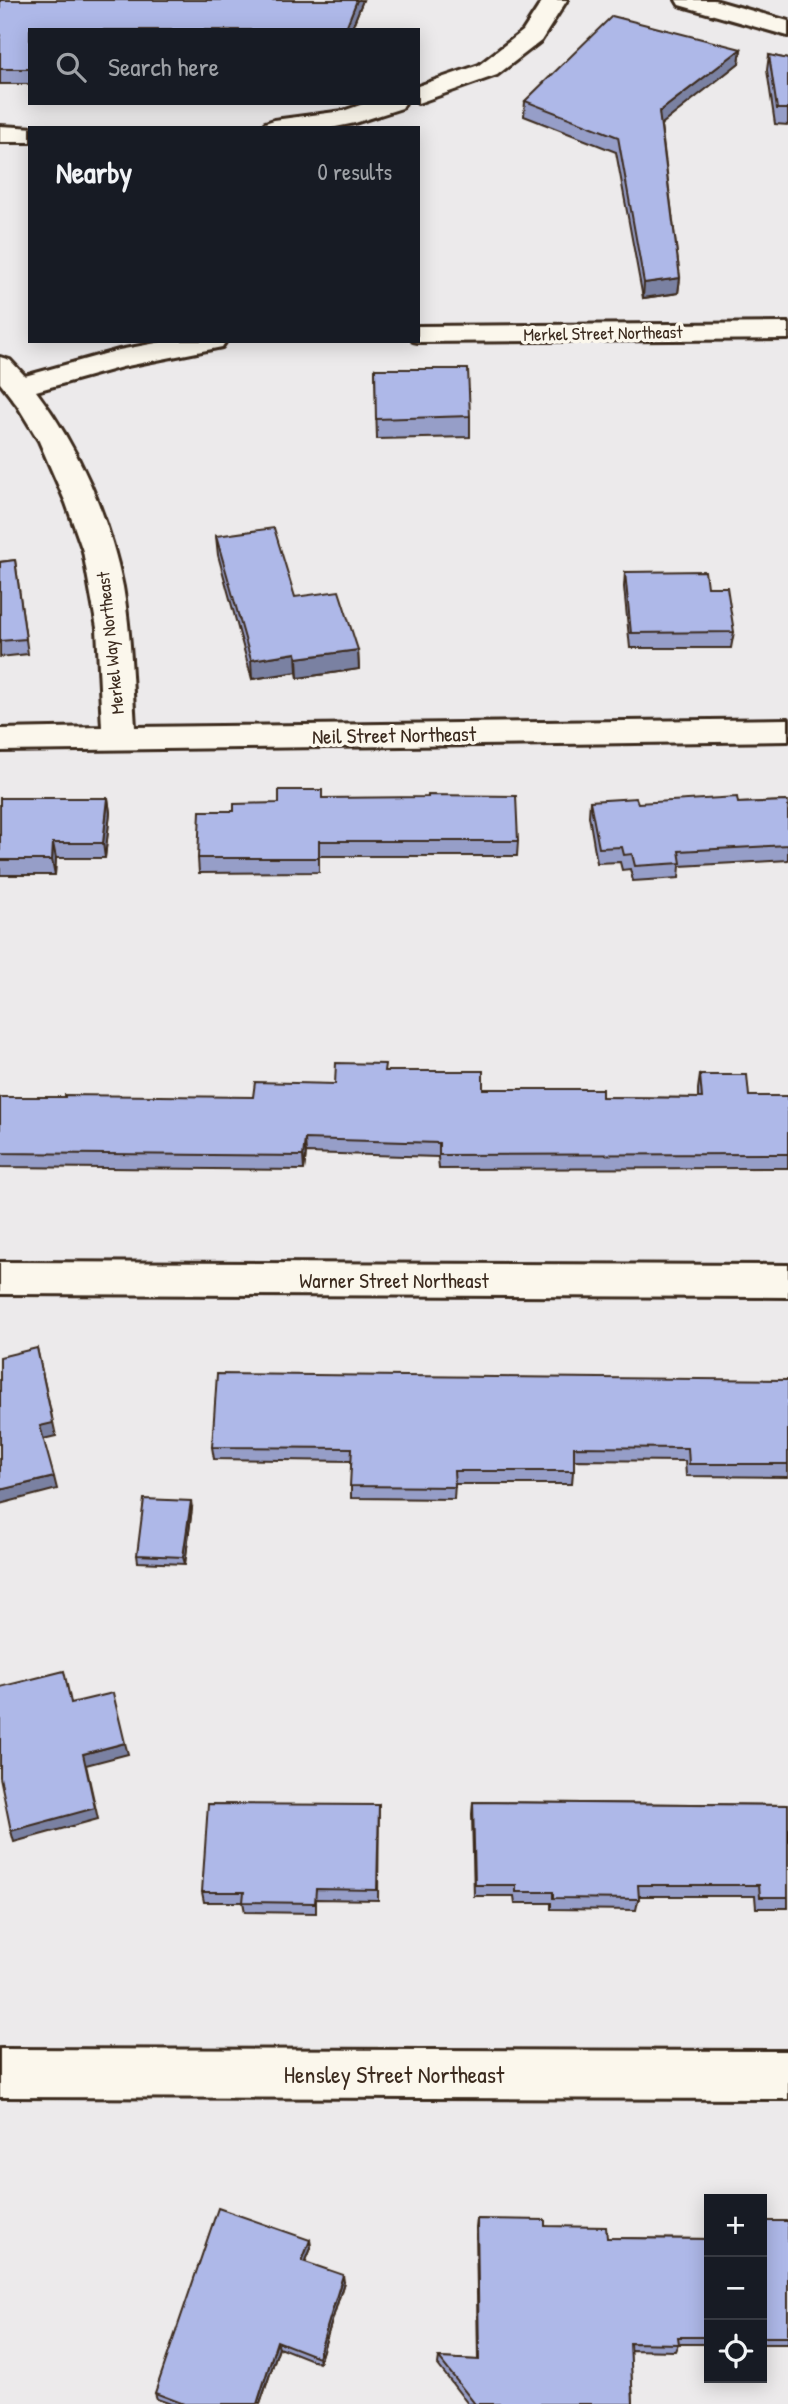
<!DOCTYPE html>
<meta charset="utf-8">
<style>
:root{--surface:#171b24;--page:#242831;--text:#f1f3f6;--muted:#9ea1a6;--line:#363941}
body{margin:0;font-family:"Patrick Hand",sans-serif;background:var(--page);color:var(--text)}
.controls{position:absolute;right:21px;bottom:21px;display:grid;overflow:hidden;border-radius:0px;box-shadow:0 4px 18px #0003}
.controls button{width:63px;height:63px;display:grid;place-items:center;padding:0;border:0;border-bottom:2px solid var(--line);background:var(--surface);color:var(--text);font:35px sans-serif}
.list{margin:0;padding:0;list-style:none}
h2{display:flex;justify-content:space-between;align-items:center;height:91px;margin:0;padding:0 28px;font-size:30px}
h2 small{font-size:23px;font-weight:400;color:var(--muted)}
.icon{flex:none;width:38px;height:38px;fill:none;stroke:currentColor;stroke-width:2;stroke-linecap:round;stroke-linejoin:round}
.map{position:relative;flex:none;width:788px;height:2404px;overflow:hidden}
.search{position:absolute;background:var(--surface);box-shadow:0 4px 18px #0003;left:28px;top:28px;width:392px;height:77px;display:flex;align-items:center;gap:18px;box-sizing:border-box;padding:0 24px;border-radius:0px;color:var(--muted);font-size:26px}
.panel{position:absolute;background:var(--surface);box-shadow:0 4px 18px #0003;left:28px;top:126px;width:392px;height:217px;border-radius:0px}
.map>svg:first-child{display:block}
</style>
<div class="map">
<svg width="788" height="2404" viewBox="0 0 788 2404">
<rect width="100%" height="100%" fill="#eceaeb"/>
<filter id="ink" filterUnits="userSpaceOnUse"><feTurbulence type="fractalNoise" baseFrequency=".0143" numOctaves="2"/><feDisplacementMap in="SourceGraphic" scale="14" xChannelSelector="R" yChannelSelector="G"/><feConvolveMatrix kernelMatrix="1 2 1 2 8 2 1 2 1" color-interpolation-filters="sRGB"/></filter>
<g filter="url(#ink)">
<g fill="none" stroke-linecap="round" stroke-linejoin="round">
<defs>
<g id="minor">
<path d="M 543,0 L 567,0 L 541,41 L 497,75 L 418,103 L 418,86 L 479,65 L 523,31 Z"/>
<path d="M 676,0 L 714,0 L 788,21 L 788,36 L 679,5 Z"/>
<path d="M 366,103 L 405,103 L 402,108 L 355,123 L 331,128 L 261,128 L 265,123 L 274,120 L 343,111 Z"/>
<path d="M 0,126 L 36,128 L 30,128 L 30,142 L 0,142 Z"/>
<path d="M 788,323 L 788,339 L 418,342 L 413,341 L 418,341 L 418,326 Z"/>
<path d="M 167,341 L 226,341 L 222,347 L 122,367 L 36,391 C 78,446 110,519 123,587 C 131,633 132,680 135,727 L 788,719 L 788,741 L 0,751 L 0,729 L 102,727 L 97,628 L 83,551 L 66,503 L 39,441 L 17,405 L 0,383 L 0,357 L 10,360 L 25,376 L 119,350 Z"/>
<path d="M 0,1262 L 788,1265 L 788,1297 L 0,1294 Z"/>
<path d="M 0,2049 L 788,2051 L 788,2099 L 0,2097 Z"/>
</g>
</defs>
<use href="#minor" stroke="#3b2a1e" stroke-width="6"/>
<use href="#minor" fill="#fbf7ec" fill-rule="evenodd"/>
</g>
<g fill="#969ec8" stroke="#3b2a1e" stroke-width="2">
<path d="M 0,0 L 363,0 L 351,30 L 30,30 L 30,84 L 0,84 Z"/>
<path d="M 741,49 L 739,63 L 661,124 L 680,278 L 678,293 L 643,298 L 616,152 L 524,116 L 525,101 Z"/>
<path d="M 769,55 L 788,59 L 788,125 L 775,124 L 767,70 Z"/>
<path d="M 375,369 L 470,416 L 470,437 L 377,439 Z"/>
<path d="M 216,536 L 295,597 L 358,650 L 359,669 L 298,678 L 297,672 L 252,679 L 218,555 Z"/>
<path d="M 15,560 L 28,654 L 0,657 L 0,562 Z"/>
<path d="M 625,572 L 734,632 L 731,648 L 630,648 L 624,587 Z"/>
<path d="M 0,798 L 108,798 L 110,813 L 105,858 L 56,858 L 55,875 L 0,875 Z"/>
<path d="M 322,798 L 518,841 L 517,856 L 319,856 L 319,872 L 199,873 L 198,858 L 234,811 Z"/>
<path d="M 590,801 L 638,803 L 738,803 L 788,801 L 788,860 L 680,866 L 679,878 L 633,881 L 630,869 L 622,870 L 620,862 L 597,863 L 589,816 Z"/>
<path d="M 385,1071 L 483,1089 L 602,1097 L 698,1098 L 698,1089 L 700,1075 L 749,1096 L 788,1096 L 788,1168 L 439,1169 L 438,1157 L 306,1153 L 304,1170 L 0,1167 L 0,1097 L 253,1097 L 335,1084 Z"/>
<path d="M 788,1380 L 788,1477 L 686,1476 L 685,1461 L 574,1460 L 572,1484 L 455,1484 L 454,1499 L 351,1498 L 351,1461 L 214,1459 L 212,1447 Z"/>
<path d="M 192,1508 L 185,1564 L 138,1562 L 137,1555 Z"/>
<path d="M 473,1802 L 788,1805 L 788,1908 L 756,1908 L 755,1896 L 639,1896 L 636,1910 L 551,1909 L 551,1903 L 515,1903 L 514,1896 L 474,1896 L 472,1814 Z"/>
<path d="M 379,1805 L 378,1900 L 316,1899 L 316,1913 L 245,1912 L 243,1902 L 204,1902 L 202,1892 Z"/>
<path d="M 477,2219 L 545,2226 L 607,2238 L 709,2239 L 709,2344 L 678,2344 L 675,2351 L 630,2350 L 633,2404 L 468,2404 L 438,2365 L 439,2358 L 478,2360 L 476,2228 Z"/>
<rect x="762" y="2221" width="26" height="123"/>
<path d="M 310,2240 L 311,2248 L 305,2263 L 344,2282 L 319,2363 L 279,2347 L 260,2404 L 171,2404 L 157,2399 L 155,2393 Z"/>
</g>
<g fill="#7a81a2" stroke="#3b2a1e" stroke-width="2">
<path d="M 357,0 L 363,0 L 351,30 L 345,30 Z"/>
<path d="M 741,49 L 739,63 L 658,127 L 659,112 Z"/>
<path d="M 680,278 L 678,293 L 643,298 L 644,283 Z"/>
<path d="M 358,650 L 359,669 L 298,678 L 297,658 Z"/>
<path d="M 296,653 L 297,672 L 252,679 L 251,660 Z"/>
<path d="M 108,798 L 110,813 L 105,858 L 103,843 Z"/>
<path d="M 53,843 L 56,858 L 55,875 L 52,860 Z"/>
<path d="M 305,1139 L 306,1153 L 304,1170 L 303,1156 Z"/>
<path d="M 37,1348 L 56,1436 L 43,1439 L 40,1426 Z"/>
<path d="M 54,1477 L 57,1489 L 0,1504 L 0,1490 Z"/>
<path d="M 191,1501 L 192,1508 L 185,1564 L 183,1557 Z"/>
<path d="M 125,1743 L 128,1754 L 86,1765 L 98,1819 L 14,1842 L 11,1831 L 83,1754 Z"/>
<path d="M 310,2240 L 311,2248 L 303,2268 L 302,2261 Z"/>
<path d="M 343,2275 L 344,2282 L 319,2363 L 318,2357 Z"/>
<path d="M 277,2341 L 279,2347 L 260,2404 L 257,2404 Z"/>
</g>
<g fill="#aeb8e8" stroke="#3b2a1e" stroke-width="2">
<path d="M 0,0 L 357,0 L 345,30 L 30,30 L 30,69 L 0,69 Z"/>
<path d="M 612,16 L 741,49 L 659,112 L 680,278 L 644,283 L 618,137 L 525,101 Z"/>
<path d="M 769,55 L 788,59 L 788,109 L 777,109 Z"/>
<path d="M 375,369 L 468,369 L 470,416 L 376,419 Z"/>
<path d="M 274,528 L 295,597 L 339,591 L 358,650 L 297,658 L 296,653 L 251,660 L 216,536 Z"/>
<path d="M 15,560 L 26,639 L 0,641 L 0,562 Z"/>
<path d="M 705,571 L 707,587 L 727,587 L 734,632 L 631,633 L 625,572 Z"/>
<path d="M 279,790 L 322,790 L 322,798 L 428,797 L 428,795 L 516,796 L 518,841 L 319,841 L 319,858 L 198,858 L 200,811 L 234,811 L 234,804 L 279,803 Z"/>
<path d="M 737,797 L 738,803 L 788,801 L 788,845 L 679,851 L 681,863 L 635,866 L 632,854 L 624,855 L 622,847 L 599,848 L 590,801 L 636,798 L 638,803 Z"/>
<path d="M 0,798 L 108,798 L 103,843 L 53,843 L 52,860 L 0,860 Z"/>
<path d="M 336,1063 L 385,1064 L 384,1071 L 483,1071 L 483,1089 L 602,1089 L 602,1097 L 702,1098 L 700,1075 L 747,1075 L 749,1096 L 788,1096 L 788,1154 L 439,1155 L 439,1143 L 305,1139 L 303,1156 L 0,1153 L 0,1097 L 65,1097 L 65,1095 L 253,1097 L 255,1082 L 335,1084 Z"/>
<path d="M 37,1348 L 53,1423 L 40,1426 L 54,1477 L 0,1490 L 0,1357 Z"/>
<path d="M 217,1374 L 788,1380 L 788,1464 L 689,1464 L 688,1448 L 574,1447 L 574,1471 L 454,1471 L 455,1487 L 350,1486 L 352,1448 L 212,1447 Z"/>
<path d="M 144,1499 L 191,1501 L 183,1557 L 137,1555 Z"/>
<path d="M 64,1671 L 71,1703 L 113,1693 L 125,1743 L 83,1754 L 95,1808 L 11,1831 L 0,1777 L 0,1687 Z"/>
<path d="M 473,1802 L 788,1805 L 788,1897 L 760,1897 L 759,1885 L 638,1885 L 639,1899 L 553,1898 L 553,1892 L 516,1892 L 516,1885 L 475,1885 Z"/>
<path d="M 208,1804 L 379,1805 L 377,1890 L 316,1889 L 315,1903 L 243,1902 L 244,1892 L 202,1892 Z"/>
<path d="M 218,2208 L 310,2240 L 302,2261 L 343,2275 L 318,2357 L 277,2341 L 257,2404 L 184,2404 L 155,2393 Z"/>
<path d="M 477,2219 L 545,2220 L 545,2226 L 606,2227 L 607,2238 L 709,2239 L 709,2337 L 678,2337 L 679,2344 L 630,2343 L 633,2404 L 475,2404 L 439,2358 L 479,2360 Z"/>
<rect x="762" y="2221" width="26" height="116"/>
</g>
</g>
<g text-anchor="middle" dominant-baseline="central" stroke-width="7" stroke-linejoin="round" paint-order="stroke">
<g font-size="18" fill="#3b2a1e" stroke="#fbf7ec">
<text transform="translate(603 333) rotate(-1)">Merkel Street Northeast</text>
<text transform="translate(110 643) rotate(-96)">Merkel Way Northeast</text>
</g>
<g font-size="21" fill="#3b2a1e" stroke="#fbf7ec">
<text transform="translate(394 735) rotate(-1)">Neil Street Northeast</text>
<text x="394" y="1280">Warner Street Northeast</text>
</g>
<g font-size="24" fill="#3b2a1e" stroke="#fbf7ec">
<text x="394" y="2074">Hensley Street Northeast</text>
</g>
</g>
</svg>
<div class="controls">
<button>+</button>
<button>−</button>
<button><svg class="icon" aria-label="locate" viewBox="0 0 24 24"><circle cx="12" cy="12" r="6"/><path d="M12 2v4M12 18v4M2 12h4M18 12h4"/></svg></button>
</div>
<div class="search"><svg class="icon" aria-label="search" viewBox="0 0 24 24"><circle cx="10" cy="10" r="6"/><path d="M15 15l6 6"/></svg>Search here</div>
<section class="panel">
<h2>Nearby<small>0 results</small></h2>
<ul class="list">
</ul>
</section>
</div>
